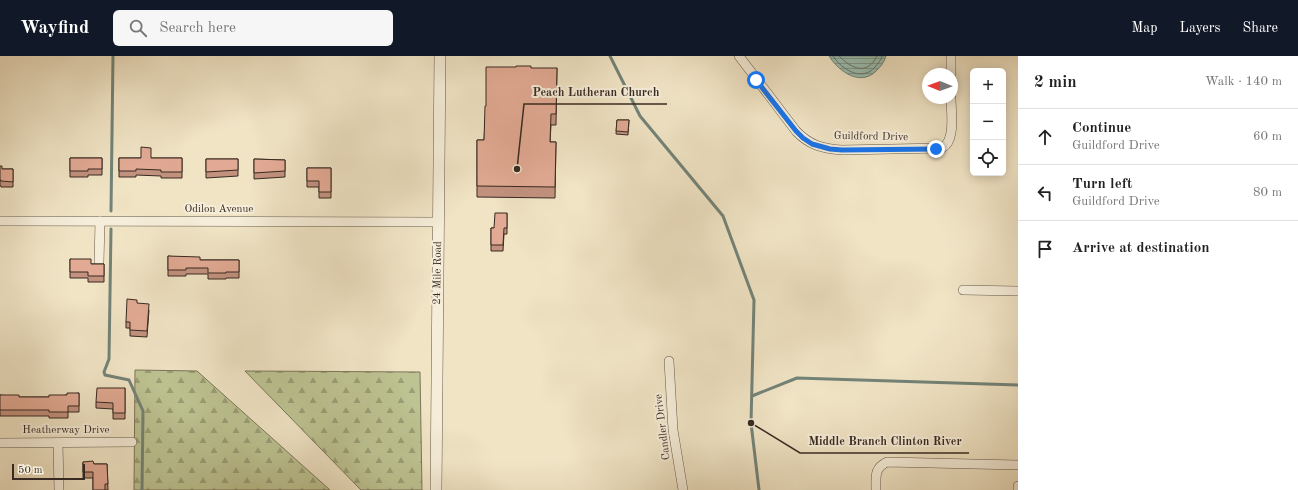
<!DOCTYPE html>
<meta charset="utf-8">
<style>
:root{--surface:#fff;--page:#f6f6f6;--text:#222;--muted:#767676;--line:#e0e0e0;--accent:#111827}
body{margin:0;font-family:"Old Standard TT",serif;background:var(--page);color:var(--text)}
.controls{position:absolute;right:12px;top:12px;display:grid;overflow:hidden;border-radius:6px;box-shadow:0 2px 10px #0003}
.controls button{width:36px;height:36px;display:grid;place-items:center;padding:0;border:0;border-bottom:1px solid var(--line);background:var(--surface);color:var(--text);font:20px sans-serif}
.compass{position:absolute;left:922px;top:12px;width:36px;height:36px;border-radius:50%;background:var(--surface);box-shadow:0 2px 10px #0003;rotate:271deg}
.scale{position:absolute;left:12px;bottom:10px;width:73px;box-sizing:border-box;padding-left:4px;border:2px solid #382921;border-top:0;font-size:11px;line-height:14px;white-space:nowrap;color:#382921;-webkit-text-stroke:3px #f5edd9;paint-order:stroke}
.stop{position:absolute;width:12px;height:12px;margin:-9px;border:3px solid #1a73e8;border-radius:50%;background:#fff}
.stop.end{background:#1a73e8;border-color:#fff;box-shadow:0 1px 4px #0008}
.list{margin:0;padding:0;list-style:none}
h2{display:flex;justify-content:space-between;align-items:center;height:52px;margin:0;padding:0 16px;font-size:17px}
h2 small{font-size:13px;font-weight:400;color:var(--muted)}
.list li{display:grid;grid-template-columns:26px 1fr auto;gap:12px;align-items:center;box-sizing:border-box;height:56px;padding:0 16px;border-top:1px solid var(--line)}
.list b{display:block;font-size:15px;white-space:nowrap}
.list p{margin:0;font-size:13px;white-space:nowrap;color:var(--muted)}
.list em{font-size:13px;font-style:normal;color:var(--muted)}
.icon{flex:none;width:22px;height:22px;fill:none;stroke:currentColor;stroke-width:2;stroke-linecap:round;stroke-linejoin:round}
.map{position:relative;flex:none;width:1018px;height:434px;overflow:hidden}
header{display:flex;align-items:center;gap:24px;box-sizing:border-box;height:56px;padding:0 20px;background:var(--accent);color:#fff}
header strong{font-size:19px}
nav{display:flex;gap:22px;margin-inline-start:auto;font-size:14px}
.search{width:280px;height:36px;background:var(--page);display:flex;align-items:center;gap:10px;box-sizing:border-box;padding:0 14px;border-radius:6px;color:var(--muted);font-size:15px}
main{display:flex}
aside{flex:1;background:var(--surface)}
.map>svg:first-child{display:block}
</style>
<header>
<strong>Wayfind</strong>
<div class="search"><svg class="icon" aria-label="search" viewBox="0 0 24 24"><circle cx="10" cy="10" r="6"/><path d="M15 15l6 6"/></svg>Search here</div>
<nav><a>Map</a><a>Layers</a><a>Share</a></nav>
</header>
<main>
<div class="map">
<svg width="1018" height="434" viewBox="0 0 1018 434">
<defs>
<pattern id="forest-firs" width="22" height="20" patternUnits="userSpaceOnUse"><rect width="22" height="20" fill="#bdc392"/><path d="M5 1l3.5 6h-7zM16 11l3.5 6h-7z" fill="#9b9e77"/></pattern>
<pattern id="water-rules" width="6" height="5" patternUnits="userSpaceOnUse"><rect width="6" height="5" fill="#9abfb2"/><path d="M0 2.5h6" fill="none" stroke="#7f9b90"/></pattern>
</defs>
<rect width="100%" height="100%" fill="#f0e4c5"/>
<filter id="stains"><feTurbulence type="fractalNoise" baseFrequency=".005" numOctaves="4"/><feColorMatrix values="0 0 0 0 .2 0 0 0 0 .09 0 0 0 0 .02 0 0 0 .5 -.17"/></filter>
<radialGradient id="worn" r=".72"><stop offset=".6" stop-color="#630" stop-opacity="0"/><stop offset="1" stop-color="#630" stop-opacity=".3"/></radialGradient>
<g fill="url(#forest-firs)" stroke="#7a765a">
<path d="M 135,314 L 197,315 L 330,434 L 134,434 Z"/>
<path d="M 245,315 L 420,316 L 422,434 L 361,434 Z"/>
</g>
<path fill="url(#water-rules)" stroke="#738378" d="M 829,0 L 886,0 C 884,6 882,9 878,13 C 862,32 839,16 829,0 Z"/>
<g fill="none" stroke-linecap="round" stroke-linejoin="round">
<g stroke="#69746a" stroke-width="1">
<path d="M 833,0 C 842,14 862,26 875,11 C 878,7 881,5 882,0"/>
<path d="M 839,0 C 852,13 867,20 877,0"/>
</g>
<g stroke="#738378" stroke-width="3">
<path d="M 610,0 L 640,60 L 723,160 L 754,244 L 751,367 L 759,434"/>
<path d="M 111,155 L 113,0"/>
<path d="M 111,173 L 109,303 L 104,316 L 105,319 L 129,324 L 143,355 L 142,434"/>
<path d="M 752,340 L 797,322 L 1018,329"/>
</g>
<defs>
<g id="minor">
<path d="M 739,0 L 796,75 C 809,89 823,93 842,94 L 942,92 C 956,85 951,56 951,42"/>
<path d="M 951,0 L 951,18"/>
<path d="M 0,165 L 438,166"/>
<path d="M 99,207 L 100,165"/>
<path d="M 963,234 L 1018,235"/>
<path d="M 669,305 L 673,374 L 683,434"/>
<path d="M 0,387 L 132,386"/>
<path d="M 58,387 L 59,434"/>
<path d="M 876,434 C 876,421 874,412 887,406 L 1018,409"/>
<path d="M 1018,434 L 1018,430"/>
</g>
<path id="tertiary" d="M 436,434 L 440,0"/>
</defs>
<use href="#minor" stroke="#66584a" stroke-width="10"/>
<use href="#tertiary" stroke="#66584a" stroke-width="12"/>
<use href="#minor" stroke="#f5edd9" stroke-width="9"/>
<use href="#tertiary" stroke="#f5edd9" stroke-width="11"/>
</g>
<g fill="#c2927f" stroke="#382921">
<path d="M 557,12 L 556,69 L 551,69 L 550,86 L 556,86 L 555,142 L 477,141 L 477,84 L 484,84 L 486,50 Z"/>
<path d="M 617,64 L 629,64 L 628,79 L 616,78 Z"/>
<path d="M 70,102 L 102,102 L 102,119 L 88,119 L 88,121 L 70,121 Z"/>
<path d="M 119,102 L 182,102 L 182,122 L 161,122 L 161,120 L 136,119 L 136,121 L 119,121 Z"/>
<path d="M 206,103 L 238,103 L 238,120 L 206,122 Z"/>
<path d="M 254,103 L 285,104 L 285,121 L 254,123 Z"/>
<path d="M 0,110 L 2,113 L 13,113 L 13,131 L 1,131 L 1,130 L 0,130 Z"/>
<path d="M 307,112 L 331,112 L 331,142 L 319,142 L 319,131 L 307,131 Z"/>
<path d="M 507,157 L 507,178 L 504,178 L 503,195 L 491,195 L 491,172 L 494,172 Z"/>
<path d="M 168,200 L 200,204 L 239,204 L 239,222 L 226,222 L 226,223 L 208,223 L 208,218 L 186,218 L 186,220 L 168,220 Z"/>
<path d="M 70,203 L 91,208 L 104,208 L 104,226 L 88,226 L 88,222 L 70,222 Z"/>
<path d="M 137,247 L 149,254 L 147,281 L 130,280 L 130,272 L 126,272 L 126,266 Z"/>
<path d="M 125,332 L 125,363 L 113,363 L 113,353 L 96,352 L 96,346 Z"/>
<path d="M 79,337 L 79,356 L 68,356 L 68,362 L 49,362 L 49,360 L 0,360 L 0,339 L 19,341 L 49,341 L 67,339 Z"/>
<path d="M 83,406 L 94,408 L 107,408 L 108,434 L 93,434 L 93,422 L 83,422 Z"/>
</g>
<g fill="#e2aa94" stroke="#382921">
<path d="M 516,10 L 531,10 L 531,12 L 557,12 L 556,58 L 551,58 L 550,86 L 556,86 L 555,131 L 477,130 L 477,84 L 484,84 L 485,50 L 486,50 L 486,11 L 516,11 Z"/>
<path d="M 617,64 L 629,64 L 628,76 L 616,75 Z"/>
<path d="M 141,91 L 151,92 L 151,102 L 182,102 L 182,116 L 161,116 L 161,114 L 136,113 L 136,115 L 119,115 L 119,102 L 141,102 Z"/>
<path d="M 70,102 L 102,102 L 102,113 L 88,113 L 88,115 L 70,115 Z"/>
<path d="M 206,103 L 238,103 L 238,114 L 206,116 Z"/>
<path d="M 254,103 L 285,104 L 285,115 L 254,117 Z"/>
<path d="M 0,110 L 2,110 L 2,113 L 13,113 L 13,126 L 1,125 L 1,124 L 0,124 Z"/>
<path d="M 307,112 L 331,112 L 331,136 L 319,136 L 319,125 L 307,125 Z"/>
<path d="M 495,157 L 507,157 L 507,172 L 504,172 L 503,189 L 491,189 L 491,172 L 494,172 Z"/>
<path d="M 168,200 L 200,201 L 200,204 L 239,204 L 239,216 L 226,216 L 226,217 L 208,217 L 208,212 L 186,212 L 186,214 L 168,214 Z"/>
<path d="M 70,203 L 91,203 L 91,208 L 104,208 L 104,220 L 88,220 L 88,216 L 70,216 Z"/>
<path d="M 127,243 L 137,244 L 137,247 L 149,248 L 147,275 L 130,274 L 130,266 L 126,266 Z"/>
<path d="M 97,332 L 125,332 L 125,357 L 113,357 L 113,347 L 96,346 Z"/>
<path d="M 67,337 L 79,337 L 79,350 L 68,350 L 68,356 L 49,356 L 49,354 L 0,354 L 0,339 L 19,339 L 19,341 L 49,341 L 49,339 L 67,339 Z"/>
<path d="M 93,405 L 94,408 L 107,408 L 108,428 L 105,428 L 105,434 L 93,434 L 93,416 L 83,416 L 83,406 Z"/>
</g>
<g fill="none" stroke-linecap="round" stroke-linejoin="round">
<path stroke="#1a73e8" stroke-width="5" d="M 756,24 L 796,75 L 803,82 L 812,88 L 830,93 L 842,94 L 936,93"/>
</g>
<g text-anchor="middle" dominant-baseline="central" stroke-width="4" stroke-linejoin="round" paint-order="stroke">
<g font-size="11" fill="#382921" stroke="#f5edd9">
<text transform="translate(871 81) rotate(1)">Guildford Drive</text>
<text x="219" y="153">Odilon Avenue</text>
<text transform="translate(438 217) rotate(-89)">24 Mile Road</text>
<text transform="translate(663 371) rotate(-97)">Candler Drive</text>
<text x="66" y="374">Heatherway Drive</text>
</g>
</g>
<path fill="none" stroke="#382921" stroke-width="1.5" d="M517 113L524 48H667M751 367L800 397H969"/>
<g fill="#382921" stroke="#f5edd9" stroke-width="1.5">
<circle cx="517" cy="113" r="4"/>
<circle cx="751" cy="367" r="4"/>
</g>
<g font-size="12" text-anchor="middle" font-weight="bold" fill="#382921" stroke="#f5edd9" stroke-width="4" stroke-linejoin="round" paint-order="stroke">
<text x="596" y="40">Peach Lutheran Church</text>
<text x="885" y="389">Middle Branch Clinton River</text>
</g>
<rect width="100%" height="100%" filter="url(#stains)"/>
<rect width="100%" height="100%" fill="url(#worn)"/>
</svg>
<div class="controls">
<button>+</button>
<button>−</button>
<button><svg class="icon" aria-label="locate" viewBox="0 0 24 24"><circle cx="12" cy="12" r="6"/><path d="M12 2v4M12 18v4M2 12h4M18 12h4"/></svg></button>
</div>
<svg class="compass" viewBox="-18 -18 36 36"><path d="M0-13l5 13h-10z" fill="#e53935"/><path d="M0 13l5-13h-10z" fill="#767676"/></svg>
<div class="scale">50 m</div>
<div class="stop" style="left:756px;top:24px"></div>
<div class="stop end" style="left:936px;top:93px"></div>
</div>
<aside>
<h2>2 min<small>Walk · 140 m</small></h2>
<ul class="list">
<li><svg class="icon" aria-label="ahead" viewBox="0 0 24 24"><path d="M12 20V5M6 11l6-6 6 6"/></svg><div><b>Continue</b><p>Guildford Drive</p></div><em>60 m</em></li>
<li><svg class="icon" aria-label="left" viewBox="0 0 24 24"><path d="M17 20v-9H6M10 6l-5 5 5 5"/></svg><div><b>Turn left</b><p>Guildford Drive</p></div><em>80 m</em></li>
<li><svg class="icon" aria-label="arrive" viewBox="0 0 24 24"><path d="M6 21V4h12l-3 4 3 4H6"/></svg><div><b>Arrive at destination</b></div></li>
</ul>
</aside>
</main>
